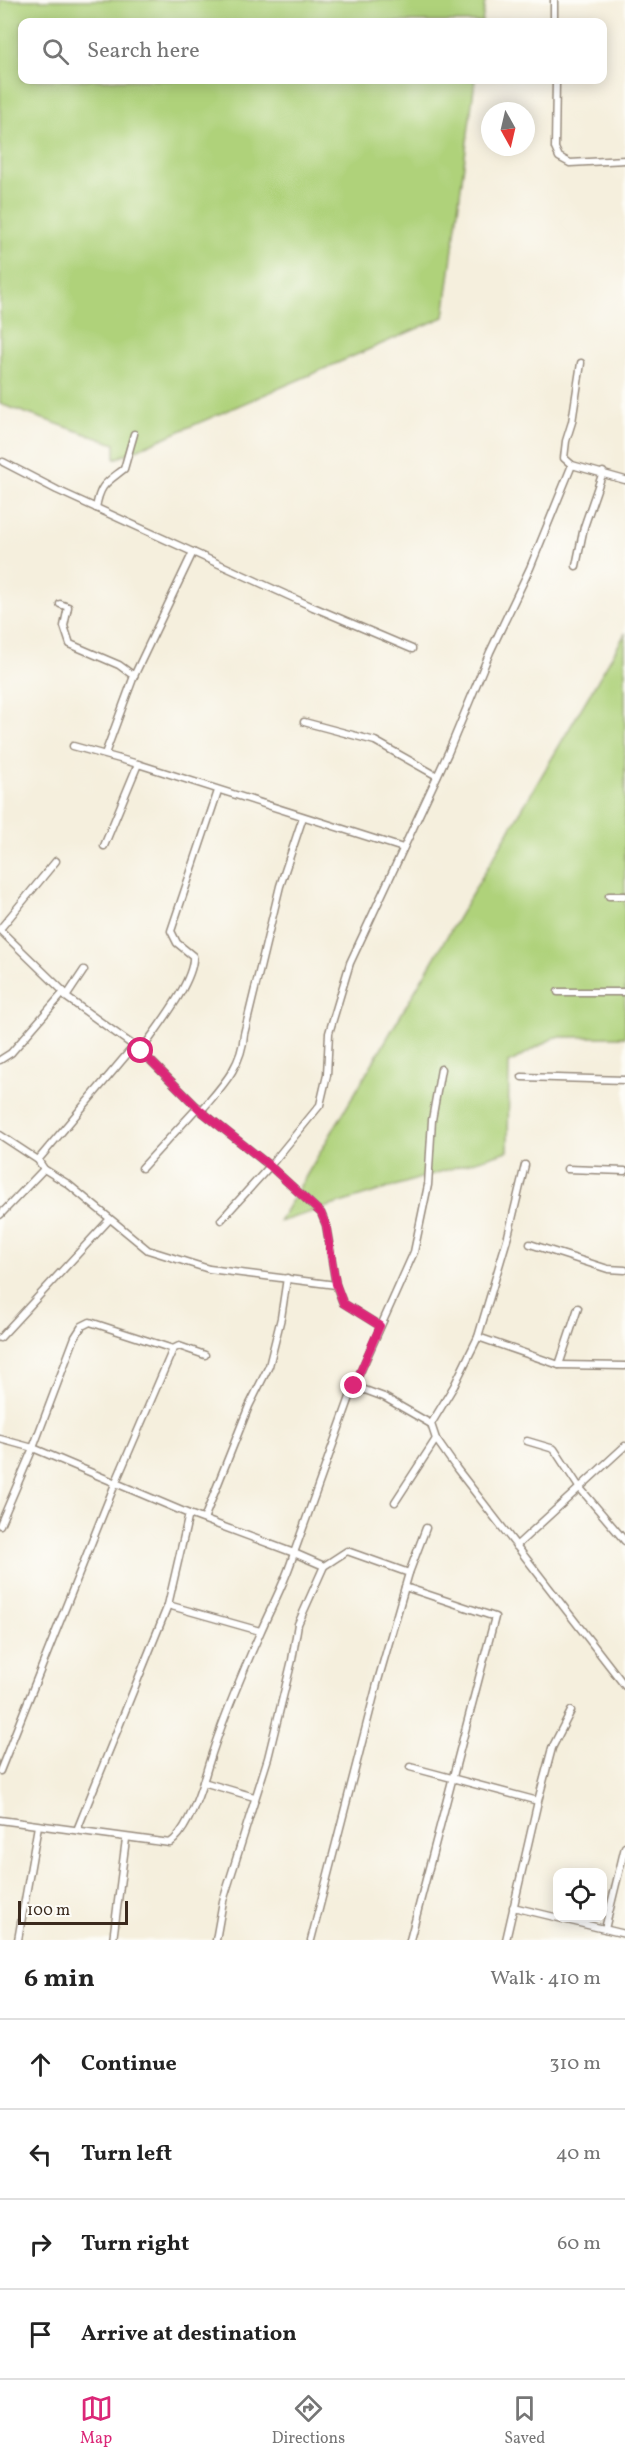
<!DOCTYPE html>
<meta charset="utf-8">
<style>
:root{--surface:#fff;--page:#f2f2f2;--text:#222;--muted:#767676;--line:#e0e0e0;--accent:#db2777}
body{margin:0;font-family:Vollkorn,serif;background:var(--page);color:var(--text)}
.controls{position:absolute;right:18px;bottom:18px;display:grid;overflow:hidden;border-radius:12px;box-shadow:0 3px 15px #0003}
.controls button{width:54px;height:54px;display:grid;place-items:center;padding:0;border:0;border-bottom:2px solid var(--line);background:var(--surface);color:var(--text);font:30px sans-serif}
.compass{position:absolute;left:481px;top:102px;width:54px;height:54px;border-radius:50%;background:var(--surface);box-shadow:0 3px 15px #0003;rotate:172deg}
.scale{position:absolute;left:18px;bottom:15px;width:110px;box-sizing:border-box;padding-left:6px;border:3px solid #3b2a1e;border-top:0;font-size:16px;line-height:21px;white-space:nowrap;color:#3b2a1e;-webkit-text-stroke:4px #fdfcf7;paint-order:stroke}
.stop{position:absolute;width:18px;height:18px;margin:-14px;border:4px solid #db2777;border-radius:50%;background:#fff}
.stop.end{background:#db2777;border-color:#fff;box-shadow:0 2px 6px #0008}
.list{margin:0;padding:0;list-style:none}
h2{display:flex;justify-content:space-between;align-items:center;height:78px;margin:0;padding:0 24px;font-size:26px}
h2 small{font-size:20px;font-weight:400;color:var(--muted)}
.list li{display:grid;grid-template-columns:39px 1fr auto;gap:18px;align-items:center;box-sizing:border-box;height:90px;padding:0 24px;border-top:2px solid var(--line)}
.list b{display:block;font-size:22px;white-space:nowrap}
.list em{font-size:20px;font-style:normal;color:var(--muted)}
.icon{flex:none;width:33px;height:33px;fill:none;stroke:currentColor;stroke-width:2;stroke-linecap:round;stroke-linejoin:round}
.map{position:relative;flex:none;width:625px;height:1940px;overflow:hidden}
.search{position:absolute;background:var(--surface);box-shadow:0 3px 15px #0003;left:18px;right:18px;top:18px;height:66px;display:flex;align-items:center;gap:15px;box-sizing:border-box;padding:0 21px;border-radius:12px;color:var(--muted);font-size:22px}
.sheet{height:438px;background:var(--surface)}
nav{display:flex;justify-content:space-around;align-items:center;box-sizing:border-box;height:84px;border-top:2px solid var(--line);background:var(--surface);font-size:16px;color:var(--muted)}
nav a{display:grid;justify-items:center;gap:3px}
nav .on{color:var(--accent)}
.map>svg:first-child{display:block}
</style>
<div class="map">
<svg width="625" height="1940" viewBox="0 0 625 1940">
<rect width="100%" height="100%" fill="#fdfcf7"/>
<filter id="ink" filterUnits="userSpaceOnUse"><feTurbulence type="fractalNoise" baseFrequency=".0167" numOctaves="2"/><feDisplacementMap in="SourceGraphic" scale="12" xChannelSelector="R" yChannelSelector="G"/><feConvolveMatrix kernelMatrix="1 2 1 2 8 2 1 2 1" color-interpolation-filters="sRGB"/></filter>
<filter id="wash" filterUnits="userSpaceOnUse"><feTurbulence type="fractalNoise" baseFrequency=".008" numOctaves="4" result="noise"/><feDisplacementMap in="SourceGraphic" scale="24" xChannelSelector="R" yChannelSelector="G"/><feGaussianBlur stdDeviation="1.35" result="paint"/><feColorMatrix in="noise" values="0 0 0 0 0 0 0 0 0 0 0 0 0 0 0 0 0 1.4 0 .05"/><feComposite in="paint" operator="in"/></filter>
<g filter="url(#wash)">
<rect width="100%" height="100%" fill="#f5efdd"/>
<g fill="#afd27a" stroke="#757e4c" stroke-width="1.5">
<path d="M 0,0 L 481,0 L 485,2 L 482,22 L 22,22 L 22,80 L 475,80 L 444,317 L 115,459 L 115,444 L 0,404 Z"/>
<path d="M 625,634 L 625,1037 L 555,1037 L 509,1063 L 508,1151 L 279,1222 Z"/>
</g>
</g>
<g filter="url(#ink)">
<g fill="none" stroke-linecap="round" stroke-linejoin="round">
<defs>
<g id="street">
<path d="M 554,0 L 554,22"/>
<path d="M 556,80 L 555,148 L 559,157 L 570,163 L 625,160"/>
<path d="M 581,363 L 572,422 L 566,441 L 564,458 L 572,465 L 625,480"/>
<path d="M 3,462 L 57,490 L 313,607 L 412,649"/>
<path d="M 96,508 C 100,484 106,483 124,469 L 134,434"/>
<path d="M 576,566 L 584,527 L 603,472"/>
<path d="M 60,604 L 68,607 L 64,626 L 70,644 L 119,665 L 134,676"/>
<path d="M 304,722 L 375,741 L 437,776"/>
<path d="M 73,746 L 138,764"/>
<path d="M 105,754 L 134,676 L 193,552"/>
<path d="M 104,846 L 138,764 L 403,848"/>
<path d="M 609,896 L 625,896"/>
<path d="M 0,929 L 56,861"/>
<path d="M 0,930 L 64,992 L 66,997"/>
<path d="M 84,970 L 66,997 L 141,1051 L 201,1111 L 270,1166 L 321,1213 L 326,1225 L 336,1285 L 343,1303 L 380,1326"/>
<path d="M 558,992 L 625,992"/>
<path d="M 141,1051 C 156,1029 195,981 193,956 L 177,943 L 171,931 L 218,791"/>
<path d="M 0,1060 L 11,1053 L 64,992"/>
<path d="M 522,1077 L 625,1080"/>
<path d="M 201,1111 C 221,1087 242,1067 244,1034 L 280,886 L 303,817"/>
<path d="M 0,1135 L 38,1160 L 44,1169 L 68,1184 L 148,1250 L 209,1269 L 336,1285"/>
<path d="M 38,1160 L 134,1046"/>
<path d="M 142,1168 L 198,1107"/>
<path d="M 567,1169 L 625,1171"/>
<path d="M 0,1215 L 44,1169"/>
<path d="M 221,1220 L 270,1166 L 320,1105 L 327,1075 L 329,1033 L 350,963 L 448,753 L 490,652 L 530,568 L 572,465"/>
<path d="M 530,1244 L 608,1269 L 625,1270"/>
<path d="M 478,1337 L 559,1365 L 578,1308"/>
<path d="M 0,1338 L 109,1220"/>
<path d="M 173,1349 L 179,1346 L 205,1355"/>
<path d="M 559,1365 L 625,1366"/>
<path d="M 354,1386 L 384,1397 L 431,1424 L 436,1439 L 457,1469 L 625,1686"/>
<path d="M 431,1424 L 454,1386 L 478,1337 L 508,1236 L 525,1165"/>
<path d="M 0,1439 L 33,1448 L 189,1514 L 294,1553 L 354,1386 L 414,1252 L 428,1185 L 432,1120 L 441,1069"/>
<path d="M 527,1441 L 554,1449 L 579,1487 L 625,1541"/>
<path d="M 395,1502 L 436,1439"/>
<path d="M 204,1519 L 249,1406 L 269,1366 L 281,1318 L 287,1278"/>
<path d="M 0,1525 L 33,1448 L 75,1337 L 82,1326 L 90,1322 L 173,1349 L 115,1484 L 0,1771"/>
<path d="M 516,1546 L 625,1446"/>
<path d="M 409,1573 L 426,1528"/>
<path d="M 405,1587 L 495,1617 L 410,1940"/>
<path d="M 168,1605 L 260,1631"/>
<path d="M 410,1767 L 538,1801"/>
<path d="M 203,1782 L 254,1797"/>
<path d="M 0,1820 L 170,1843 C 189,1830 202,1787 208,1766 C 222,1720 241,1676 260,1633 C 272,1605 286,1581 294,1553 L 324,1566 L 347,1551 L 409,1573 L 377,1684 L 311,1940"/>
<path d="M 77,1830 L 168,1605 L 189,1514"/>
<path d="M 513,1907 L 625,1934"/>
<path d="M 605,1929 L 625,1847"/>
<path d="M 18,1940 L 38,1826"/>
<path d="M 113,1940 L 126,1839"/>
<path d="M 216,1940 L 223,1901 L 268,1758 L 292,1660 L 298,1624 L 324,1566"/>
<path d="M 506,1940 L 538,1801 L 552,1748 L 571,1711"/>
</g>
</defs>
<use href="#street" stroke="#988c7e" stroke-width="9"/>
<use href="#street" stroke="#fff" stroke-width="6"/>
</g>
</g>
<g fill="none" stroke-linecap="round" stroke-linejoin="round" filter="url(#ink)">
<path stroke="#db2777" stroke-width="8" d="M 141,1051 L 201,1111 L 270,1166 L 321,1213 L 326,1225 L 336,1284 L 343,1303 L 380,1326 L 354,1386"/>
</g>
</svg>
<div class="controls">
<button><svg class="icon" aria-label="locate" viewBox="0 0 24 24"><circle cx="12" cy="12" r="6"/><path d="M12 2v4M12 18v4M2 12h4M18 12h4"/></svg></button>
</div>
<svg class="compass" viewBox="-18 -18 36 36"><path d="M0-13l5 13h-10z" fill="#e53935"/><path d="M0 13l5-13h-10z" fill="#767676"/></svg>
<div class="scale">100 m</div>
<div class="stop" style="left:141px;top:1051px"></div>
<div class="stop end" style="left:354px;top:1386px"></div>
<div class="search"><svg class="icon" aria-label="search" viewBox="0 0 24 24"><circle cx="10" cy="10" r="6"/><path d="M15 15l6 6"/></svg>Search here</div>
</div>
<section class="sheet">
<h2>6 min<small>Walk · 410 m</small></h2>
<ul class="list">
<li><svg class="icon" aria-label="ahead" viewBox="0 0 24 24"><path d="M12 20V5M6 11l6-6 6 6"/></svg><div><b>Continue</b></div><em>310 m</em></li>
<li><svg class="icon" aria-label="left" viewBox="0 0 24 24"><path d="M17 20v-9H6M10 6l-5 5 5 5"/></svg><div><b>Turn left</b></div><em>40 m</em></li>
<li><svg class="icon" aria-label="right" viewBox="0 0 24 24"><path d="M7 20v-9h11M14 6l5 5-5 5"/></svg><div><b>Turn right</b></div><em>60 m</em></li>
<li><svg class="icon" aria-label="arrive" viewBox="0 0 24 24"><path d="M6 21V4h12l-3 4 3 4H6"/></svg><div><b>Arrive at destination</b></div></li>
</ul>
</section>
<nav>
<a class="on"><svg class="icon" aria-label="map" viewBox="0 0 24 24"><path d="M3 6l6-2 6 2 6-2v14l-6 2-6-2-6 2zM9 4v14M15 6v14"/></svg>Map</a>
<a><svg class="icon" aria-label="directions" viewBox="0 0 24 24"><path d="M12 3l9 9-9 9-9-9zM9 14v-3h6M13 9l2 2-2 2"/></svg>Directions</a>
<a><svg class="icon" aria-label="saved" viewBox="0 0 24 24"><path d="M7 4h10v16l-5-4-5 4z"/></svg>Saved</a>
</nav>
